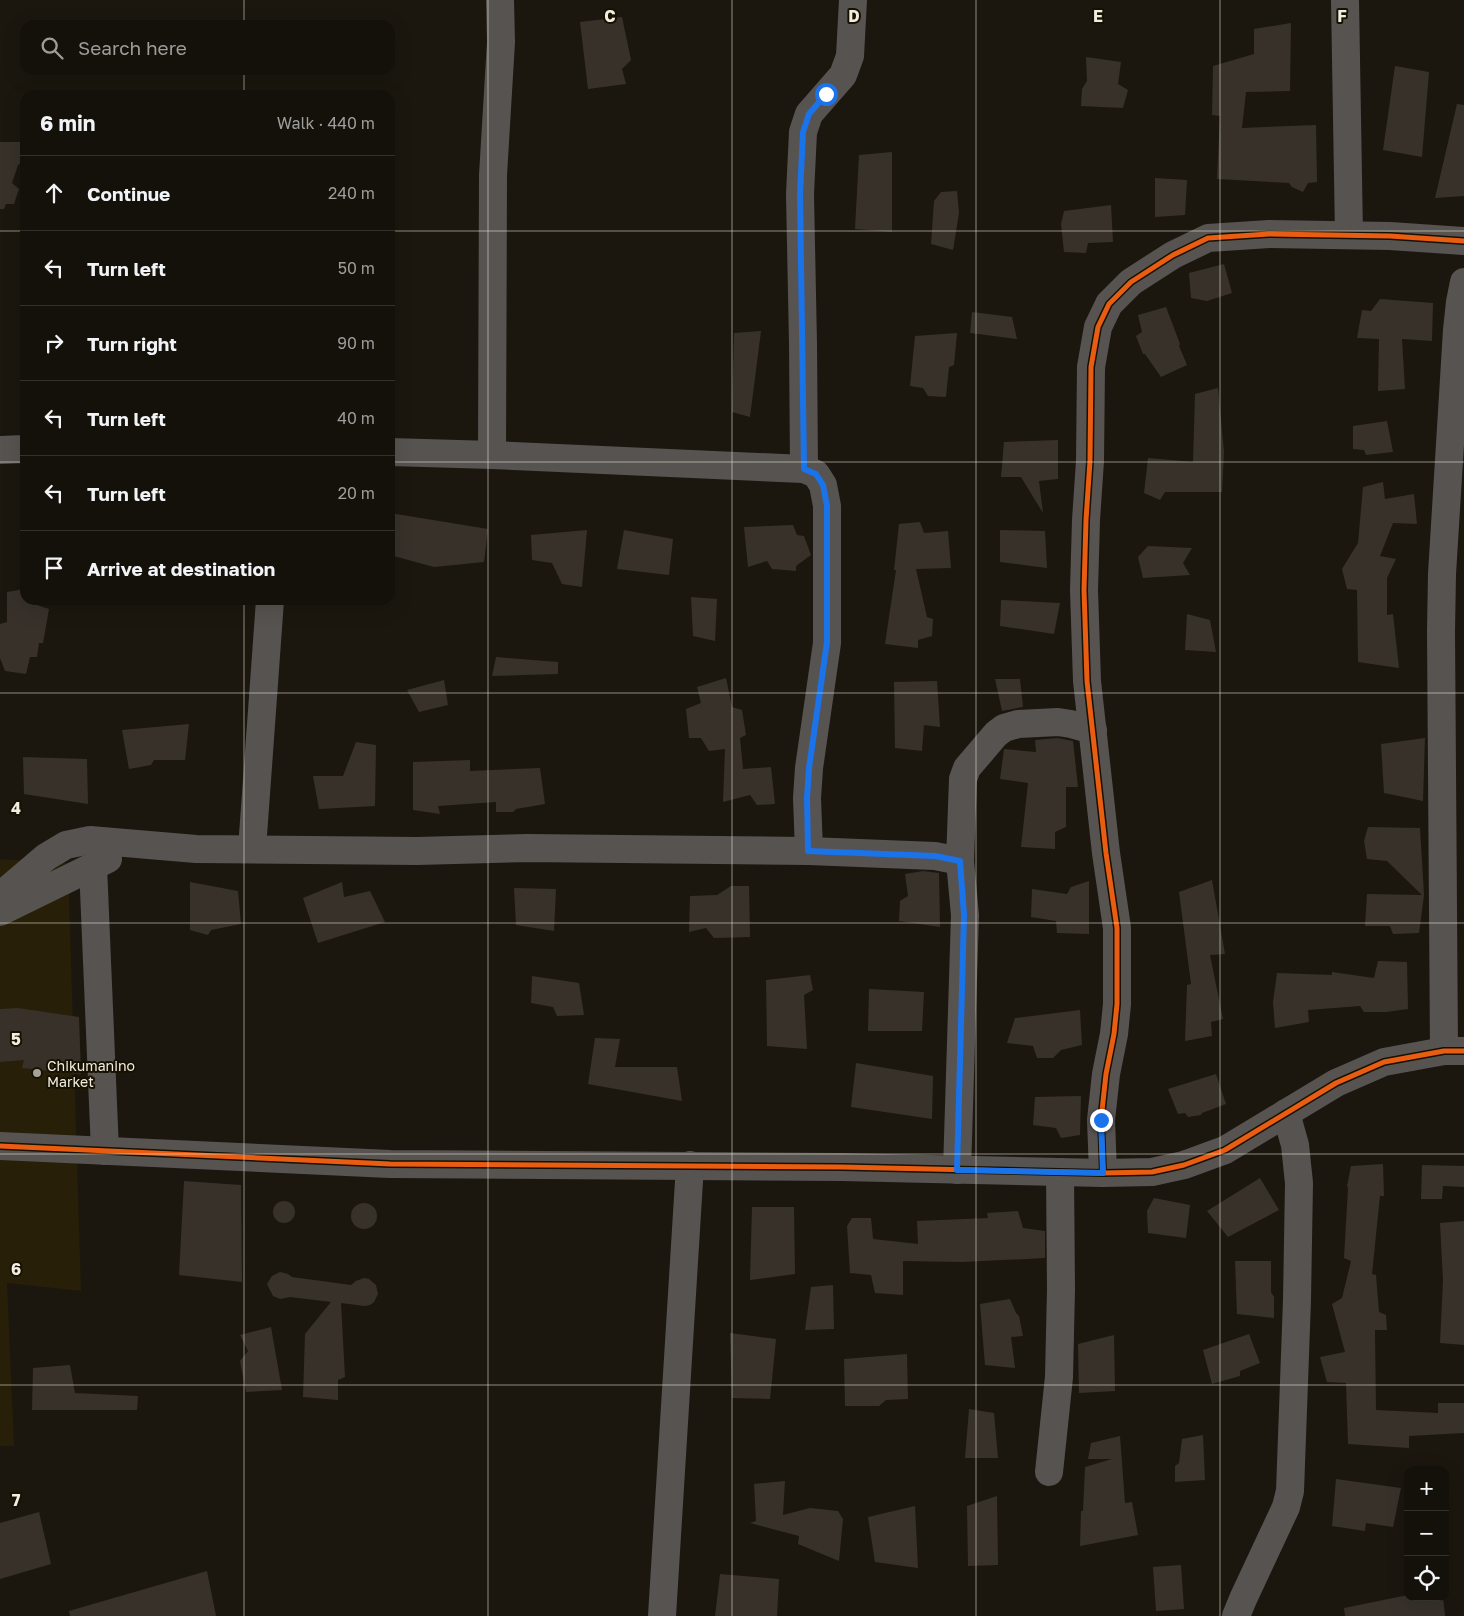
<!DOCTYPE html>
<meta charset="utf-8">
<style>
:root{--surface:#14110a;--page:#211f18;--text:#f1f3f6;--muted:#9d9d9c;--line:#33312b}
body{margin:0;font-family:"Golos Text",sans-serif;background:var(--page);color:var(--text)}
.controls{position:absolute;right:15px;bottom:15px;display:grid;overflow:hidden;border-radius:10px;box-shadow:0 5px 20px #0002}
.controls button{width:45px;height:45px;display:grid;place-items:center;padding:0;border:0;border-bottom:1px solid var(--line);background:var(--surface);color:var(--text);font:25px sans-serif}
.stop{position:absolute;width:15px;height:15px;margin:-11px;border:4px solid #1a73e8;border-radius:50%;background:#fff}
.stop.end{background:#1a73e8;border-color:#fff;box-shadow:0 1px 5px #0008}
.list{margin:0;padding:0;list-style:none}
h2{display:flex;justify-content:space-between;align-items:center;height:65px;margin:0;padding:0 20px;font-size:21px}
h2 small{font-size:16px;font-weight:400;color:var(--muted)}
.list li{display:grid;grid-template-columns:32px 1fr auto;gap:15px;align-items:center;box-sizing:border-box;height:75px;padding:0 20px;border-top:1px solid var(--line)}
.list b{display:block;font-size:19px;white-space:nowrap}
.list em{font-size:16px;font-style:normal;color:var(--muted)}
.icon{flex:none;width:28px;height:28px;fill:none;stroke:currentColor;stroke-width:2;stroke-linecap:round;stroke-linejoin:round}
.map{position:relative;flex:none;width:1464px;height:1616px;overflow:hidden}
.search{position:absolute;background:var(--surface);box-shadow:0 5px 20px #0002;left:20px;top:20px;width:375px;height:55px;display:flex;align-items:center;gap:12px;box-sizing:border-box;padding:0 18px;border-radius:15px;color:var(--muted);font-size:19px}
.panel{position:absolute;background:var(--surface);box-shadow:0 5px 20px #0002;left:20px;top:90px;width:375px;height:515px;border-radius:15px}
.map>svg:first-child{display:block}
</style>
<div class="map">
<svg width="1464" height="1616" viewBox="0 0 1464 1616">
<rect width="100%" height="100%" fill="#1b170e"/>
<path fill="#271f07" d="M 0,859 L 68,863 L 81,1291 L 7,1283 L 14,1446 L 0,1446 Z"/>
<g fill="#37312a">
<path d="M 622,17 L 631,60 L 622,69 L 626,84 L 588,89 L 580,22 Z"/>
<path d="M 1291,23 L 1290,91 L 1246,92 L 1242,128 L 1316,125 L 1317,182 L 1308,183 L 1303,192 L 1292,187 L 1289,183 L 1217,179 L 1220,116 L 1212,115 L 1213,66 L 1254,54 L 1254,29 Z"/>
<path d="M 1086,57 L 1121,62 L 1118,84 L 1128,90 L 1123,108 L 1081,106 L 1082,89 L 1087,81 Z"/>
<path d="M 1395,66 L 1429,72 L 1422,157 L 1383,150 Z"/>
<path d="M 1457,104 L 1464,105 L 1464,196 L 1435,198 Z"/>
<path d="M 0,142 L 25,142 L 25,160 L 18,165 L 12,183 L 19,189 L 14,204 L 6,204 L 4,209 L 0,209 Z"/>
<path d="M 892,152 L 892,232 L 855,229 L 859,155 Z"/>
<path d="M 1155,178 L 1187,180 L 1185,215 L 1155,217 Z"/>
<path d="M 957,191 L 959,213 L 953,250 L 931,244 L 934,201 L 941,192 Z"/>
<path d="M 1111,205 L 1113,242 L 1088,243 L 1086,253 L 1064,252 L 1061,224 L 1064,211 Z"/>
<path d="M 1224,264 L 1232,293 L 1207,301 L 1191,298 L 1189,273 Z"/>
<path d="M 1380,299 L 1433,303 L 1432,341 L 1402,339 L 1405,389 L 1378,391 L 1379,339 L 1357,338 L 1362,310 L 1371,311 Z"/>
<path d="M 1166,307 L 1180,344 L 1179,346 L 1187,365 L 1161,377 L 1145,354 L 1143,354 L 1136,336 L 1142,332 L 1138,315 Z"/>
<path d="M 972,312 L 1012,317 L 1017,339 L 970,333 Z"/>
<path d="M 761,331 L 750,417 L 732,412 L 734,333 Z"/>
<path d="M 957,333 L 954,365 L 949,367 L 946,397 L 928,396 L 923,388 L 910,386 L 915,336 Z"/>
<path d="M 1218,388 L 1224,452 L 1222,492 L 1165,492 L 1160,500 L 1144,493 L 1148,458 L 1193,462 L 1195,394 Z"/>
<path d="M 1387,421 L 1393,452 L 1366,455 L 1364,450 L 1353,449 L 1353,426 Z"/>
<path d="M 1058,440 L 1058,479 L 1039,481 L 1043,513 L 1021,477 L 1001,477 L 1004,442 Z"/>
<path d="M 1383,482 L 1385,499 L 1414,494 L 1417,524 L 1393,523 L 1380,556 L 1396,559 L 1387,578 L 1387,615 L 1393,614 L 1399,668 L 1358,662 L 1357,590 L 1347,589 L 1342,569 L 1358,543 L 1363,487 Z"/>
<path d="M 390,513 L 488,529 L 484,562 L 434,567 L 390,555 Z"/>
<path d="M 920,522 L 924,533 L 948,531 L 951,568 L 916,569 L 927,617 L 933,619 L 932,636 L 918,640 L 918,648 L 885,644 L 896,570 L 894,570 L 899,524 Z"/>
<path d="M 793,525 L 797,535 L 804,536 L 811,555 L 796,566 L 796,571 L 772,569 L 767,561 L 748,567 L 744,527 Z"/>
<path d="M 587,530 L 582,587 L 562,584 L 552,563 L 532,560 L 531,535 Z"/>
<path d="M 624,530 L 673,539 L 669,575 L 617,569 Z"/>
<path d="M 1000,530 L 1045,531 L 1047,568 L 1000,562 Z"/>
<path d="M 1148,546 L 1192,548 L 1183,563 L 1190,575 L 1143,578 L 1138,557 Z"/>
<path d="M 25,589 L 25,600 L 31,600 L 31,603 L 49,609 L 43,643 L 39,643 L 37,657 L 30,657 L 26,674 L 5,671 L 0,658 L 0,624 L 7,622 L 7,592 Z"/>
<path d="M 691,597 L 717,599 L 715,641 L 693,636 Z"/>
<path d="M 1001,600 L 1060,603 L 1054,634 L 1000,626 Z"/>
<path d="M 1187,614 L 1210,620 L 1216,652 L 1185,650 Z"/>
<path d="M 496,657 L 558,662 L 558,674 L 492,676 Z"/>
<path d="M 726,678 L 732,707 L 742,710 L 746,735 L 740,738 L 743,769 L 771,767 L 775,804 L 757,805 L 750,795 L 723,802 L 725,749 L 709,751 L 701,738 L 689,738 L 686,709 L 701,703 L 697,687 Z"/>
<path d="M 995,679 L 1020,679 L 1023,707 L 1002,711 Z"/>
<path d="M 444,680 L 448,705 L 419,712 L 407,690 Z"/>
<path d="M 937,681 L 940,727 L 924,725 L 922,751 L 895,748 L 894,682 Z"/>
<path d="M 189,724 L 185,760 L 154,760 L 151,765 L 129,769 L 122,730 Z"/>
<path d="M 1057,738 L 1073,741 L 1078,787 L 1066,787 L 1066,827 L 1055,832 L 1055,849 L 1021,847 L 1028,783 L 1000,779 L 1004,749 L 1036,752 L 1035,740 Z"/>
<path d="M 1425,738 L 1423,801 L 1384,793 L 1381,744 Z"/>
<path d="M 356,742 L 376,745 L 375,806 L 319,809 L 313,776 L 343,776 Z"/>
<path d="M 23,757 L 87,759 L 88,804 L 24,794 Z"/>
<path d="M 470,760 L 470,771 L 540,768 L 545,804 L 516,809 L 513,812 L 496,812 L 496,802 L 438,806 L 440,814 L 413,810 L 413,762 Z"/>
<path d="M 1368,827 L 1420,828 L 1424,895 L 1419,933 L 1393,934 L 1390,926 L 1365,926 L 1367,894 L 1422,895 L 1387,861 L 1367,859 L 1364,841 Z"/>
<path d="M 923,871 L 939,873 L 940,927 L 899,921 L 900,901 L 908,896 L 905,874 Z"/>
<path d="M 1212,880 L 1225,954 L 1210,955 L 1223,1019 L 1211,1022 L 1212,1036 L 1185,1041 L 1187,985 L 1191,984 L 1179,892 Z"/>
<path d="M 1089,881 L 1089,934 L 1057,933 L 1056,921 L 1031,917 L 1032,889 L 1067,894 L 1071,887 Z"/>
<path d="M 190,882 L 238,891 L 241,924 L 211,930 L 208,935 L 190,930 Z"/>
<path d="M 342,882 L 344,897 L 370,891 L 385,922 L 318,943 L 303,898 Z"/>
<path d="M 731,886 L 749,886 L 750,937 L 714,938 L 706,928 L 689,932 L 690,896 L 717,895 Z"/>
<path d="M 514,888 L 556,889 L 554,931 L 516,925 Z"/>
<path d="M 1378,961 L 1407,962 L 1408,1009 L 1386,1012 L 1364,1012 L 1360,1006 L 1308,1010 L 1309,1022 L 1275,1028 L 1273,1002 L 1277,973 L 1332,975 L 1332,972 L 1374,978 Z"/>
<path d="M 810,975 L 813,990 L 804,995 L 807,1049 L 767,1046 L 766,980 Z"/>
<path d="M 532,976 L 579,983 L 584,1015 L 557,1016 L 553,1007 L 531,1003 Z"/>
<path d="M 869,989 L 924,992 L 922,1031 L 868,1031 Z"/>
<path d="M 18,1008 L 79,1017 L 81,1074 L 22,1068 L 24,1060 L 0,1062 L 0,1009 Z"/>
<path d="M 1080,1010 L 1082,1045 L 1061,1050 L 1053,1058 L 1037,1058 L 1033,1046 L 1007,1043 L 1015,1018 Z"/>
<path d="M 595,1038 L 620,1039 L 615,1067 L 677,1067 L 682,1101 L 588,1084 Z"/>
<path d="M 856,1063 L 933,1076 L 932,1119 L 851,1107 Z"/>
<path d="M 1216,1074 L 1226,1104 L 1202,1113 L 1201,1115 L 1188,1117 L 1185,1113 L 1178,1114 L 1168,1089 Z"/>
<path d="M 1081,1096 L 1080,1135 L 1061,1138 L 1056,1128 L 1033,1125 L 1035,1097 Z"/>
<path d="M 1383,1164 L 1384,1196 L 1380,1196 L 1372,1274 L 1376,1275 L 1379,1312 L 1386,1315 L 1387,1330 L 1375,1330 L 1376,1410 L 1438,1413 L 1438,1403 L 1464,1403 L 1464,1433 L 1409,1436 L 1409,1448 L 1348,1444 L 1346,1383 L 1327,1382 L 1320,1357 L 1345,1352 L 1332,1304 L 1342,1298 L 1351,1261 L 1344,1258 L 1348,1188 L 1347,1186 L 1351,1166 Z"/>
<path d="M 1422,1165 L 1464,1166 L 1464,1187 L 1443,1186 L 1442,1199 L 1421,1199 Z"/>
<path d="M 1260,1178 L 1279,1210 L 1228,1237 L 1207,1211 Z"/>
<path d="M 184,1181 L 241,1185 L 242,1282 L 179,1275 Z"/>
<path d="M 1154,1198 L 1190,1205 L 1186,1238 L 1148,1233 L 1147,1211 Z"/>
<circle cx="284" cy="1212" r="11"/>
<circle cx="364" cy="1216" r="13"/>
<path d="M 752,1207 L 794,1207 L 795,1274 L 750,1280 Z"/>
<path d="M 1018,1211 L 1023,1228 L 1045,1231 L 1045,1258 L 962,1262 L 903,1261 L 903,1295 L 875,1293 L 871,1275 L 850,1273 L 847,1226 L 852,1218 L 871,1218 L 873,1239 L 918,1244 L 917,1221 L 988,1218 L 987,1213 Z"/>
<path d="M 1464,1221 L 1464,1345 L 1440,1343 L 1443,1280 L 1440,1223 Z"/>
<path d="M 1235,1261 L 1271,1261 L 1271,1292 L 1274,1297 L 1274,1318 L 1237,1314 Z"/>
<path d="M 280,1272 L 288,1274 L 292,1277 L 351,1285 L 356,1281 L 364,1278 L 369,1279 L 376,1285 L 378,1294 L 374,1302 L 370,1305 L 365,1306 L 341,1303 L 345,1377 L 338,1380 L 338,1400 L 303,1397 L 305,1334 L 331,1302 L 290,1297 L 280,1299 L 273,1296 L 267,1284 L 272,1276 Z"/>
<path d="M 833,1285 L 834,1329 L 805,1330 L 811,1287 Z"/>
<path d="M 1010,1299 L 1016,1313 L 1019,1316 L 1023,1336 L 1011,1337 L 1015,1368 L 985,1365 L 980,1304 Z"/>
<path d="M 271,1327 L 282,1390 L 246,1392 L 240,1361 L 248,1351 L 240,1335 Z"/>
<path d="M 730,1333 L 776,1339 L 770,1399 L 732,1398 Z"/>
<path d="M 1249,1334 L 1260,1363 L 1240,1371 L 1240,1376 L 1212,1384 L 1203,1350 Z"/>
<path d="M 1114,1335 L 1115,1391 L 1079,1393 L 1078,1344 Z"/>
<path d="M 907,1354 L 908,1399 L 886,1400 L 879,1406 L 845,1406 L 844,1359 Z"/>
<path d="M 70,1365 L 75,1393 L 138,1396 L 137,1410 L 32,1410 L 33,1368 Z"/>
<path d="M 969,1409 L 994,1413 L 998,1458 L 965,1458 Z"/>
<path d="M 1203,1435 L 1205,1480 L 1175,1482 L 1175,1466 L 1179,1463 L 1182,1439 Z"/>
<path d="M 1120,1436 L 1125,1503 L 1132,1502 L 1138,1535 L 1080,1546 L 1081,1511 L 1083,1511 L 1085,1467 L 1112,1459 L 1088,1459 L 1091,1443 Z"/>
<path d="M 1336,1479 L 1401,1488 L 1393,1527 L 1366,1523 L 1365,1531 L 1332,1526 Z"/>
<path d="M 785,1481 L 783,1515 L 810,1508 L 838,1511 L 843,1519 L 839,1561 L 798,1544 L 799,1536 L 750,1523 L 756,1521 L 754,1484 Z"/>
<path d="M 997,1496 L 998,1565 L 968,1566 L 967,1506 Z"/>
<path d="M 915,1506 L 918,1568 L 875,1562 L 868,1517 Z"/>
<path d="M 39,1512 L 51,1564 L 0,1579 L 0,1523 Z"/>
<path d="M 1181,1565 L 1184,1609 L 1156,1611 L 1153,1567 Z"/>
<path d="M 207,1571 L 216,1616 L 70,1616 L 69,1611 Z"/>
<path d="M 720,1574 L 779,1579 L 777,1616 L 715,1616 Z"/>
<path d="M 1408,1595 L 1408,1597 L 1443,1597 L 1445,1616 L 1345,1616 L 1344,1608 Z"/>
</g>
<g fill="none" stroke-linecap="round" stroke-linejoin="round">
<g stroke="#575351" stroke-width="28">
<path d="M 1345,0 L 1349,235"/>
<path d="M 0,450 L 25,449"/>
<path d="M 390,452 L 492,455 L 804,469 L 816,474 L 823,485 L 827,506 L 827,643 L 809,768 L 807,798 L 809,851"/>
<path d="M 492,455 L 493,175 L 501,42 L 500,0"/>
<path d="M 804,469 L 803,344 L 800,194 L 803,132 L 809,114 L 843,75 L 850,56 L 853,0"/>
<path d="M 252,849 L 270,600"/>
<path d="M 93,866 L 105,1151"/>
<path d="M 0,896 L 46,857 L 66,845 L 90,840 L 196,849 L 417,851 L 527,848 L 809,851 L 935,856 L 960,861"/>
<path d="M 0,912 L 108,859"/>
<path d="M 1444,1051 L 1441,631 L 1442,574 L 1457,330 L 1460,302 L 1464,282"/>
<path d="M 0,1146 L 390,1164 L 842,1167 L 1103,1173 L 1152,1172 L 1184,1165 L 1225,1150 L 1336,1083 L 1384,1062 L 1444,1051 L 1464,1051"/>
<path d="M 957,1170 L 965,915 L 960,861 L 963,779 L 967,768 L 996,734 L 1004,728 L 1018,724 L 1058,722 L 1071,724 L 1093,730"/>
<path d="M 1103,1173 L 1101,1120 L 1106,1074 L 1114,1034 L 1117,1004 L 1117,928 L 1106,853 L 1087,681 L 1084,590 L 1086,520 L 1090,461 L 1091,367 L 1098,327 L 1109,304 L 1131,282 L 1173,255 L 1208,238 L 1269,234 L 1390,236 L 1464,241"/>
<path d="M 1049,1472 L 1059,1377 L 1061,1289 L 1060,1172"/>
<path d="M 662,1616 L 690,1165"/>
<path d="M 1236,1616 L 1243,1599 L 1286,1507 L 1290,1491 L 1297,1300 L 1299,1183 L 1295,1145 L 1286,1113"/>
</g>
<defs>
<g id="cycleway">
<path d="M 0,1146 L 390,1164 L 842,1167 L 1103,1173 L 1152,1172 L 1184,1165 L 1225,1150 L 1336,1083 L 1384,1062 L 1444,1051 L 1464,1051"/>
<path d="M 1103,1173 L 1101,1120 L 1106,1074 L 1114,1034 L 1117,1004 L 1117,928 L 1106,853 L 1087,681 L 1084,590 L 1086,520 L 1090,461 L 1091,367 L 1098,327 L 1109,304 L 1131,282 L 1173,255 L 1208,238 L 1269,234 L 1390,236 L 1464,241"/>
</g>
</defs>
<use href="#cycleway" stroke="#171102" stroke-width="8"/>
<use href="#cycleway" stroke="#e95d12" stroke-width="5"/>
</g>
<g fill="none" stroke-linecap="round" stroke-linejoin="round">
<path stroke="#1a73e8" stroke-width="6" d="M 826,94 L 809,114 L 803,132 L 800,194 L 804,469 L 816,474 L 823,485 L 827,506 L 827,642 L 809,768 L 807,798 L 808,851 L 935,856 L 960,861 L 964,915 L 957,1170 L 1103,1173 L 1101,1120"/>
</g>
<path fill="none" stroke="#f1ede0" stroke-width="1" stroke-opacity="0.55" d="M 244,0 L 244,25M 488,0 L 488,1616M 732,0 L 732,1616M 976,0 L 976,1616M 1220,0 L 1220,1616M 244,70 L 244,95M 0,231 L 25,231M 390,231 L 1464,231M 0,462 L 25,462M 390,462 L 1464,462M 244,600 L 244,1616M 0,693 L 1464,693M 0,923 L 1464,923M 0,1154 L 1464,1154M 0,1385 L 1464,1385"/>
<circle fill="#a6a296" stroke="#171102" stroke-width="2" cx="37" cy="1073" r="5"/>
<g text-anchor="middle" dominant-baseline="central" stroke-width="4" stroke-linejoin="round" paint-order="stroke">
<g font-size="14" fill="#f1ede0" stroke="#171102" text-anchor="start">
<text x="47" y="1065">Chikumanino<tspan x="47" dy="16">Market</tspan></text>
</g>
</g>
<g font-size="16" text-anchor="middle" font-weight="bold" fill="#f1ede0" stroke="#171102" stroke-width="4" stroke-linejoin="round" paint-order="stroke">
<text x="610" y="22">C</text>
<text x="854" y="22">D</text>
<text x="1098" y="22">E</text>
<text x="1342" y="22">F</text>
<text x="16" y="814">4</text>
<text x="16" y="1045">5</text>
<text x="16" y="1275">6</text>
<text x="16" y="1506">7</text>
</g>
</svg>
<div class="controls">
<button>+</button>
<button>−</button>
<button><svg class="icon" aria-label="locate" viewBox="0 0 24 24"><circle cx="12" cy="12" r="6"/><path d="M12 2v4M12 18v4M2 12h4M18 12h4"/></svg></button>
</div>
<div class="stop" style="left:826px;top:94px"></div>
<div class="stop end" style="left:1101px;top:1120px"></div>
<div class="search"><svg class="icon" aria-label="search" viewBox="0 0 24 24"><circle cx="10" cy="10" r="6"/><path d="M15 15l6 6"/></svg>Search here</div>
<section class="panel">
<h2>6 min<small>Walk · 440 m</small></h2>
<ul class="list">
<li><svg class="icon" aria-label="ahead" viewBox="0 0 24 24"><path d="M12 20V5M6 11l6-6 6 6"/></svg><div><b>Continue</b></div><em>240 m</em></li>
<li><svg class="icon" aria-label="left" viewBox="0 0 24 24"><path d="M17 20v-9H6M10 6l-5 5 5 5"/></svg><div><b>Turn left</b></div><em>50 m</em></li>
<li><svg class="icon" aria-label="right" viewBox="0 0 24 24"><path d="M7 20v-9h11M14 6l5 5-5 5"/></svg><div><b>Turn right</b></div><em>90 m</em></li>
<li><svg class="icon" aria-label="left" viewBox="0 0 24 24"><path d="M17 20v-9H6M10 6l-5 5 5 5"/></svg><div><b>Turn left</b></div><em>40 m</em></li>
<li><svg class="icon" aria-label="left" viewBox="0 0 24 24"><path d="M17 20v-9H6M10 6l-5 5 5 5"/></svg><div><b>Turn left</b></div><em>20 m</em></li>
<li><svg class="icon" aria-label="arrive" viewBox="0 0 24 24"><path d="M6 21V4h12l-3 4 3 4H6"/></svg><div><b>Arrive at destination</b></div></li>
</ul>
</section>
</div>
